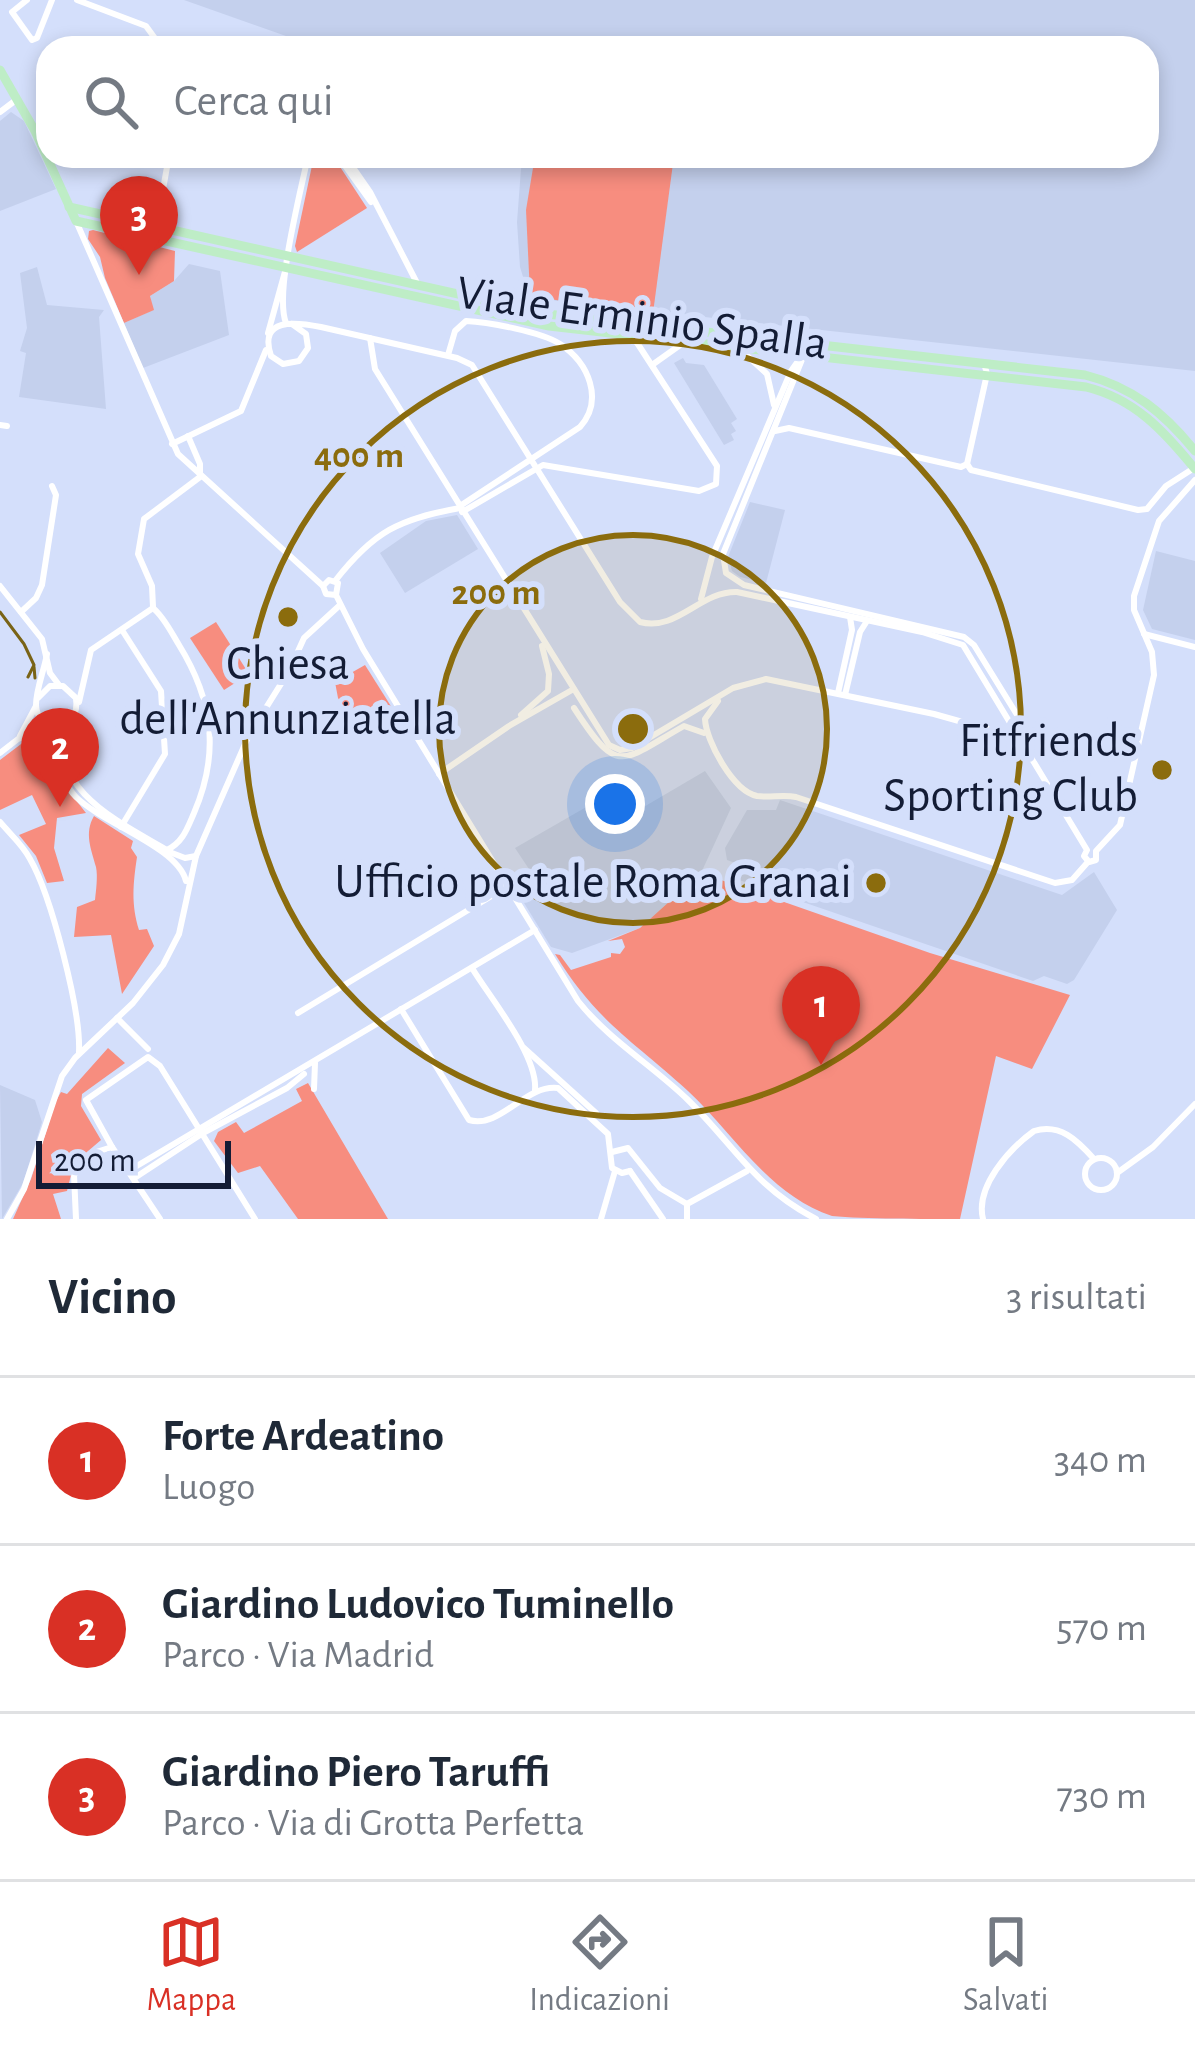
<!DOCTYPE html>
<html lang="it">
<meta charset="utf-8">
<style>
:root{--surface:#fff;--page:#f6f6f7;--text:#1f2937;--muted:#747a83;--line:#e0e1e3;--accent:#d93025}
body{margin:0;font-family:"Alegreya Sans",sans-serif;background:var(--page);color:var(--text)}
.scale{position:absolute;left:36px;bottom:30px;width:195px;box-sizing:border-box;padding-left:12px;border:6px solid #131c35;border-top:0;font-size:33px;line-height:42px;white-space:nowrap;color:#131c35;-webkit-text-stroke:9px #d4dffb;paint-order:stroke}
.you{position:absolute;left:615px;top:804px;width:42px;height:42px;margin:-30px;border:9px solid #fff;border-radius:50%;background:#1a73e8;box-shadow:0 0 0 18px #1a73e833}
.badge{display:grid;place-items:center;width:78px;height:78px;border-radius:50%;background:var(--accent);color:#fff;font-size:39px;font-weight:700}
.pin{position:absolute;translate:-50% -99px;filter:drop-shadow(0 3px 6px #0008)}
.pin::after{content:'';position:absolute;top:63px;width:42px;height:36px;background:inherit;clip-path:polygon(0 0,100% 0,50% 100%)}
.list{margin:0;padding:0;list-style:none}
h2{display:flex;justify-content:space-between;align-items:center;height:156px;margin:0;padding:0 48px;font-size:51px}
h2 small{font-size:39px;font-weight:400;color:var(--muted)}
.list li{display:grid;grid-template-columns:78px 1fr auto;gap:36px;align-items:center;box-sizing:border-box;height:168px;padding:0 48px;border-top:3px solid var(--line)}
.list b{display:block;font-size:45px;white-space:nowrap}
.list p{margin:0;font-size:39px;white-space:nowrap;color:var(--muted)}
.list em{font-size:39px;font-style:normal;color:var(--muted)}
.icon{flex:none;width:66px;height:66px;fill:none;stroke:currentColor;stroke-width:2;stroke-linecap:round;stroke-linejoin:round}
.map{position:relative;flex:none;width:1195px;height:1219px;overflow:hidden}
.search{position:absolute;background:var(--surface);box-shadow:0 6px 18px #0003;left:36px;right:36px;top:36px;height:132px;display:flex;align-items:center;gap:30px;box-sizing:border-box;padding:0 42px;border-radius:36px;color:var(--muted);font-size:45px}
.sheet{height:660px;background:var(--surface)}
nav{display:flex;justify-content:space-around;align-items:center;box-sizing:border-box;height:168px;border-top:3px solid var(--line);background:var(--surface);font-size:33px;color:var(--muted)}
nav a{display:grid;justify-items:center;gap:6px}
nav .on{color:var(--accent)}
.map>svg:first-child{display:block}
</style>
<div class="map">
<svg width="1195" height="1219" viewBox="0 0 1195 1219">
<rect width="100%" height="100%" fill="#d4dffb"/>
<g fill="#c4d0ed">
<path d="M 184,0 L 1195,0 L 1195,371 L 540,299 L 528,293 L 520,267 L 517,222 L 522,156 L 1147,156 L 1147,48 L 320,48 Z"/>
<path d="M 11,112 L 24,121 L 56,189 L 0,211 L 0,121 Z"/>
<path d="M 189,264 L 220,271 L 229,335 L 143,368 L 124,323 L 153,310 L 150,296 L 174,281 Z"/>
<path d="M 37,267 L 47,305 L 104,310 L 99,317 L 106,409 L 19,397 L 26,353 L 20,351 L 27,328 L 20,273 Z"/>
<path d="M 683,358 L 686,363 L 704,365 L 737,419 L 731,423 L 736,431 L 731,434 L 734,440 L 724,445 L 674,363 Z"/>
<path d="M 750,502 L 785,510 L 766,583 L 740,577 L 732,571 L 728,557 Z"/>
<path d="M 457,515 L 478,549 L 405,593 L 380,553 L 426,521 Z"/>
<path d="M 1156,551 L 1195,561 L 1195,640 L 1152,629 L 1143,610 Z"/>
<path d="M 705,771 L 731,808 L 701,873 L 640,928 L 572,953 L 551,947 L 518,893 L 535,878 L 515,848 L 595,802 L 613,825 Z"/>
<path d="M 780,800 L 1062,895 L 1094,872 L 1117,910 L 1074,980 L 1067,984 L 1044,976 L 1033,981 L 739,880 L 743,866 L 727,860 L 725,848 L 747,810 L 776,810 Z"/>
<path d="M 0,1085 L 35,1100 L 42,1122 L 23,1183 L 2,1219 Z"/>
</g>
<g fill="#f78d7f">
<path d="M 314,156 L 333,156 L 367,208 L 297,252 L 295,246 Z"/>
<path d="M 535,156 L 674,156 L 653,313 L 541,298 L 530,294 L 526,210 Z"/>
<path d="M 93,230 L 175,251 L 174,281 L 150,296 L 154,310 L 124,323 L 105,278 L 100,257 L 88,239 L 89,231 Z"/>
<path d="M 216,622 L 249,674 L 224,690 L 190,638 Z"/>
<path d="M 365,665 L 394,711 L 362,732 L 338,698 L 335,682 Z"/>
<path d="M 45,732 L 53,738 L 60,780 L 86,813 L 57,818 L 54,848 L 64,881 L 47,883 L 36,856 L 19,835 L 46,824 L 32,795 L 0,810 L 0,760 L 29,738 Z"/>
<path d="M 94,816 L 133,841 L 131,848 L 137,857 C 133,884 131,904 139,930 L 147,929 L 154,946 L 122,994 L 111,935 L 74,937 L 77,907 L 95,900 C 96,891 98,876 96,867 C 91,849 84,833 94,816 Z"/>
<path d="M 701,873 L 930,953 L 1070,995 L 1032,1069 L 996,1056 L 960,1219 C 924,1219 864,1219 832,1216 C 769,1195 734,1134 688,1091 C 632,1040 596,1021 555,954 L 560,955 L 571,970 L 611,957 L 611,953 L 620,954 L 625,947 L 622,939 L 608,941 L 640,928 Z"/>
<path d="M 108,1048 L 125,1063 L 82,1094 L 81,1106 L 101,1140 L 74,1163 L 67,1191 L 53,1194 L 61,1219 L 13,1219 L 31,1179 L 56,1101 L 61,1092 L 67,1094 Z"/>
<path d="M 308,1083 L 388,1219 L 298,1219 L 260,1166 L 238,1173 L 214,1141 L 218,1132 L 236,1122 L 244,1133 L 302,1101 L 296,1089 Z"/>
</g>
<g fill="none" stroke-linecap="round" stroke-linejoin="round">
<g stroke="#796316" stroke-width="3">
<path d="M 0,612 L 24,644 L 34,665 L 28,677"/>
<path d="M 34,667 L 35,678"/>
</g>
<g stroke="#fff" stroke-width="6">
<path d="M 27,0 L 12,12 L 32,40 L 37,38 L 52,0"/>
<path d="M 77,0 L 146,26 L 162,48"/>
<path d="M 0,112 L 16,100"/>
<path d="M 338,156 L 371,202"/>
<path d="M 345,156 L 370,192 L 417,283"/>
<path d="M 76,221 L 178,454 L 323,586 L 326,594 L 336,595"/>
<path d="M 154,239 L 169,156"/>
<path d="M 286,323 C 274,293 301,191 308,156"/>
<path d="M 292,324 L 306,334 L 308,348 L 299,361 L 283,364 L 271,356 C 258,317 296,322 321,327 L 457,358 L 472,365 L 620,602 L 640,622 C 677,632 700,591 737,592 L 922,632 L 963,645 L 1087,850 L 1084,856 L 1089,862 L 1096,860 L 1096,851 L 1120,825 L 1154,675 L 1152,652 L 1134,610 L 1134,596 L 1159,521 L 1195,480"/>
<path d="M 268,333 L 286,268"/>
<path d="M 370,338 L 375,369 L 609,745 L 620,750 L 632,748 L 733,688 L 766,679 L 934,714 L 1016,737"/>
<path d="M 743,352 L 767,374 L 774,405"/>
<path d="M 448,355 L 455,331 L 466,321 C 488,322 542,332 560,344 C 589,363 604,400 580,427 L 460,506"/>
<path d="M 803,357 L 723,554 L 726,573 L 744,585 L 964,637 L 974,645 L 1019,718 L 1015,727"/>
<path d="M 652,365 L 683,343"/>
<path d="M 0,425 L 7,426"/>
<path d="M 775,431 L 789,428 L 961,467 L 967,464 L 971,470 L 1138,510 L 1147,509 L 1166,486 L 1194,468"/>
<path d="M 172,444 L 241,411 L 266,350"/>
<path d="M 967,464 L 987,374 L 984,363"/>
<path d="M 462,512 L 543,465 L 699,491 L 716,484 L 717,466 L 632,335"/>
<path d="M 335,581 C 374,531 399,519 460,508"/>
<path d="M 0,586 L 42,639 L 50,673 L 59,685"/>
<path d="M 323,586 L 329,580 L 338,583 L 336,595 L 363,649 L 578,1001 C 609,1040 653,1066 688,1100 C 735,1146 754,1187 816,1219"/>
<path d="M 701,599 L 712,557 L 791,371 L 801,357"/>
<path d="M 153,607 L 152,586 L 138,554 L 144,519 L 200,477 L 200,464 L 188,436"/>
<path d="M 153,608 C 164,617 171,632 179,645 C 213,700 220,753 194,813 C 187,829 183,842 167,850"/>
<path d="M 21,612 L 36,598 L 42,585 L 56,495 L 52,486"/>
<path d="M 1144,634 L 1195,647"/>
<path d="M 838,693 L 852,630 L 850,617"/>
<path d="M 845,695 L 860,632 L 867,621"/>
<path d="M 38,698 L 50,686 L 63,686 L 76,698 C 81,734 37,734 36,705 C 36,689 44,671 47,654"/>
<path d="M 718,701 L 705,719 C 706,741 733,791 757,796 C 770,798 783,794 796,797 L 1055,883 L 1072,880 L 1087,863"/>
<path d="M 79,702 L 91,650 L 153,608"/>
<path d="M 574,708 C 619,777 620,762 684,726 L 704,733"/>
<path d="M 521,715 L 548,691 L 549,674 L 542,646"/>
<path d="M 69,722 C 42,790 126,825 172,853 L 185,858 L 196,856"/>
<path d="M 53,726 C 63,749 57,778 76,797 C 102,823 178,847 186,881"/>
<path d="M 20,736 L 36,706"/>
<path d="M 0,753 L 18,739 L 49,726"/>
<path d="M 439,774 L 509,726 L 572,690"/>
<path d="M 0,822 C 10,834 23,845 30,859 C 51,895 81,1011 79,1052"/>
<path d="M 121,827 L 165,754 L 161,691 L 122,630"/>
<path d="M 472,968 C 490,998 538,1055 535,1090"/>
<path d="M 401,1009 L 469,1120 C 501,1129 525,1084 558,1088 L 608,1134 L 612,1168 L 622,1173 L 630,1171"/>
<path d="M 298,1013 L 508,886"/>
<path d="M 117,1018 L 148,1049"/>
<path d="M 524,1048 L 596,1113"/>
<path d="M 314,1089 L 315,1063"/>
<path d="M 612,1152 L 628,1148 L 660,1188 L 687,1204"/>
<circle cx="1101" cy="1174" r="16"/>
<path d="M 130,1170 L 535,930"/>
<path d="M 630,1171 L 663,1219"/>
<path d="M 1117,1173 L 1153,1147 L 1195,1104"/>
<path d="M 136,1177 L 203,1133 L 287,1088 L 304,1074"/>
<path d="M 687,1204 L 747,1171"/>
<path d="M 7,1219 L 24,1189 L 62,1076 L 75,1058 L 133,1003 L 163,965 L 179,934 L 196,856 L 249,735 L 289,671 L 304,638 L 340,605"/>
<path d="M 76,1219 L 74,1175 L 93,1153 L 112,1147"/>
<path d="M 160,1219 L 112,1147 L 86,1100 L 148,1057 L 160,1066 L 255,1219"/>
<path d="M 601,1219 L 615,1171"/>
<path d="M 687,1219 L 687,1204"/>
<path d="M 983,1219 C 975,1187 1009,1149 1034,1131 C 1060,1123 1077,1140 1094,1159"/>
</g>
<g stroke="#beedc6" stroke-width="9">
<path d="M 0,70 L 35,131 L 76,221 L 549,326 L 1086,387 C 1135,399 1164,431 1195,469"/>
<path d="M 69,207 L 547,314 L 1085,375 C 1133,387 1164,413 1195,451"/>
</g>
</g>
<circle cx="633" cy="729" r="194" fill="#8b6c0d" fill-opacity=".12"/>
<g fill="none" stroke="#8b6c0d" stroke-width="6">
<circle cx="633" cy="729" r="194"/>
<circle cx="633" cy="729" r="388"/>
</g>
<g fill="#8b6c0d" stroke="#d4dffb" stroke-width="4.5">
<circle cx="288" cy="617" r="12"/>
<circle cx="1162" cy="770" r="12"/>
<circle cx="876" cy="883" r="12"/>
</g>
<g text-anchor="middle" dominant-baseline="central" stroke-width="12" stroke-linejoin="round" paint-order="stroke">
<g font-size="48" fill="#131c35" stroke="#d4dffb">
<text transform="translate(642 319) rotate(8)">Viale Erminio Spalla</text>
</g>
<g font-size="48" fill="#131c35" stroke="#d4dffb" text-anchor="end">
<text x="288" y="665" text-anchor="middle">Chiesa<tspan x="288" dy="55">dell'Annunziatella</tspan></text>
<text x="1138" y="742">Fitfriends<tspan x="1138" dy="55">Sporting Club</tspan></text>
<text x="852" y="883">Ufficio postale Roma Granai</text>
</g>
</g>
<circle cx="633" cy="729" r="18" fill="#8b6c0d" stroke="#d4dffb" stroke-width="6"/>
<g font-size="36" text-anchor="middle" font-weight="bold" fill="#8b6c0d" stroke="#d4dffb" stroke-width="12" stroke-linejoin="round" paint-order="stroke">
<text x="359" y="467">400 m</text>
<text x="496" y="604">200 m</text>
</g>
</svg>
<div class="scale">200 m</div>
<div class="you"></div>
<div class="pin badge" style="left:821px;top:1065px">1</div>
<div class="pin badge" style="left:60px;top:807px">2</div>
<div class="pin badge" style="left:139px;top:275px">3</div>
<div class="search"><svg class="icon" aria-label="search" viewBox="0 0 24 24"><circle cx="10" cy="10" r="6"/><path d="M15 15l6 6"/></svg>Cerca qui</div>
</div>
<section class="sheet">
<h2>Vicino<small>3 risultati</small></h2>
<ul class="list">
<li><span class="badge">1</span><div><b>Forte Ardeatino</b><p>Luogo</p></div><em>340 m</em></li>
<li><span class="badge">2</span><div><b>Giardino Ludovico Tuminello</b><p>Parco · Via Madrid</p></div><em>570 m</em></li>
<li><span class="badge">3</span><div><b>Giardino Piero Taruffi</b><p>Parco · Via di Grotta Perfetta</p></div><em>730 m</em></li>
</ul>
</section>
<nav>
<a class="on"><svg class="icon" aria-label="map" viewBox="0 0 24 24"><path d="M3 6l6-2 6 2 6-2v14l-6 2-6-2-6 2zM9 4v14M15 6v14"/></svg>Mappa</a>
<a><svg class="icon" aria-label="directions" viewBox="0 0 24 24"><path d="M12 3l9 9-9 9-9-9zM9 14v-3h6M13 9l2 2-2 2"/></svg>Indicazioni</a>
<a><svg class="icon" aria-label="saved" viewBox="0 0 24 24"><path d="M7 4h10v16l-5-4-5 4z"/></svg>Salvati</a>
</nav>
